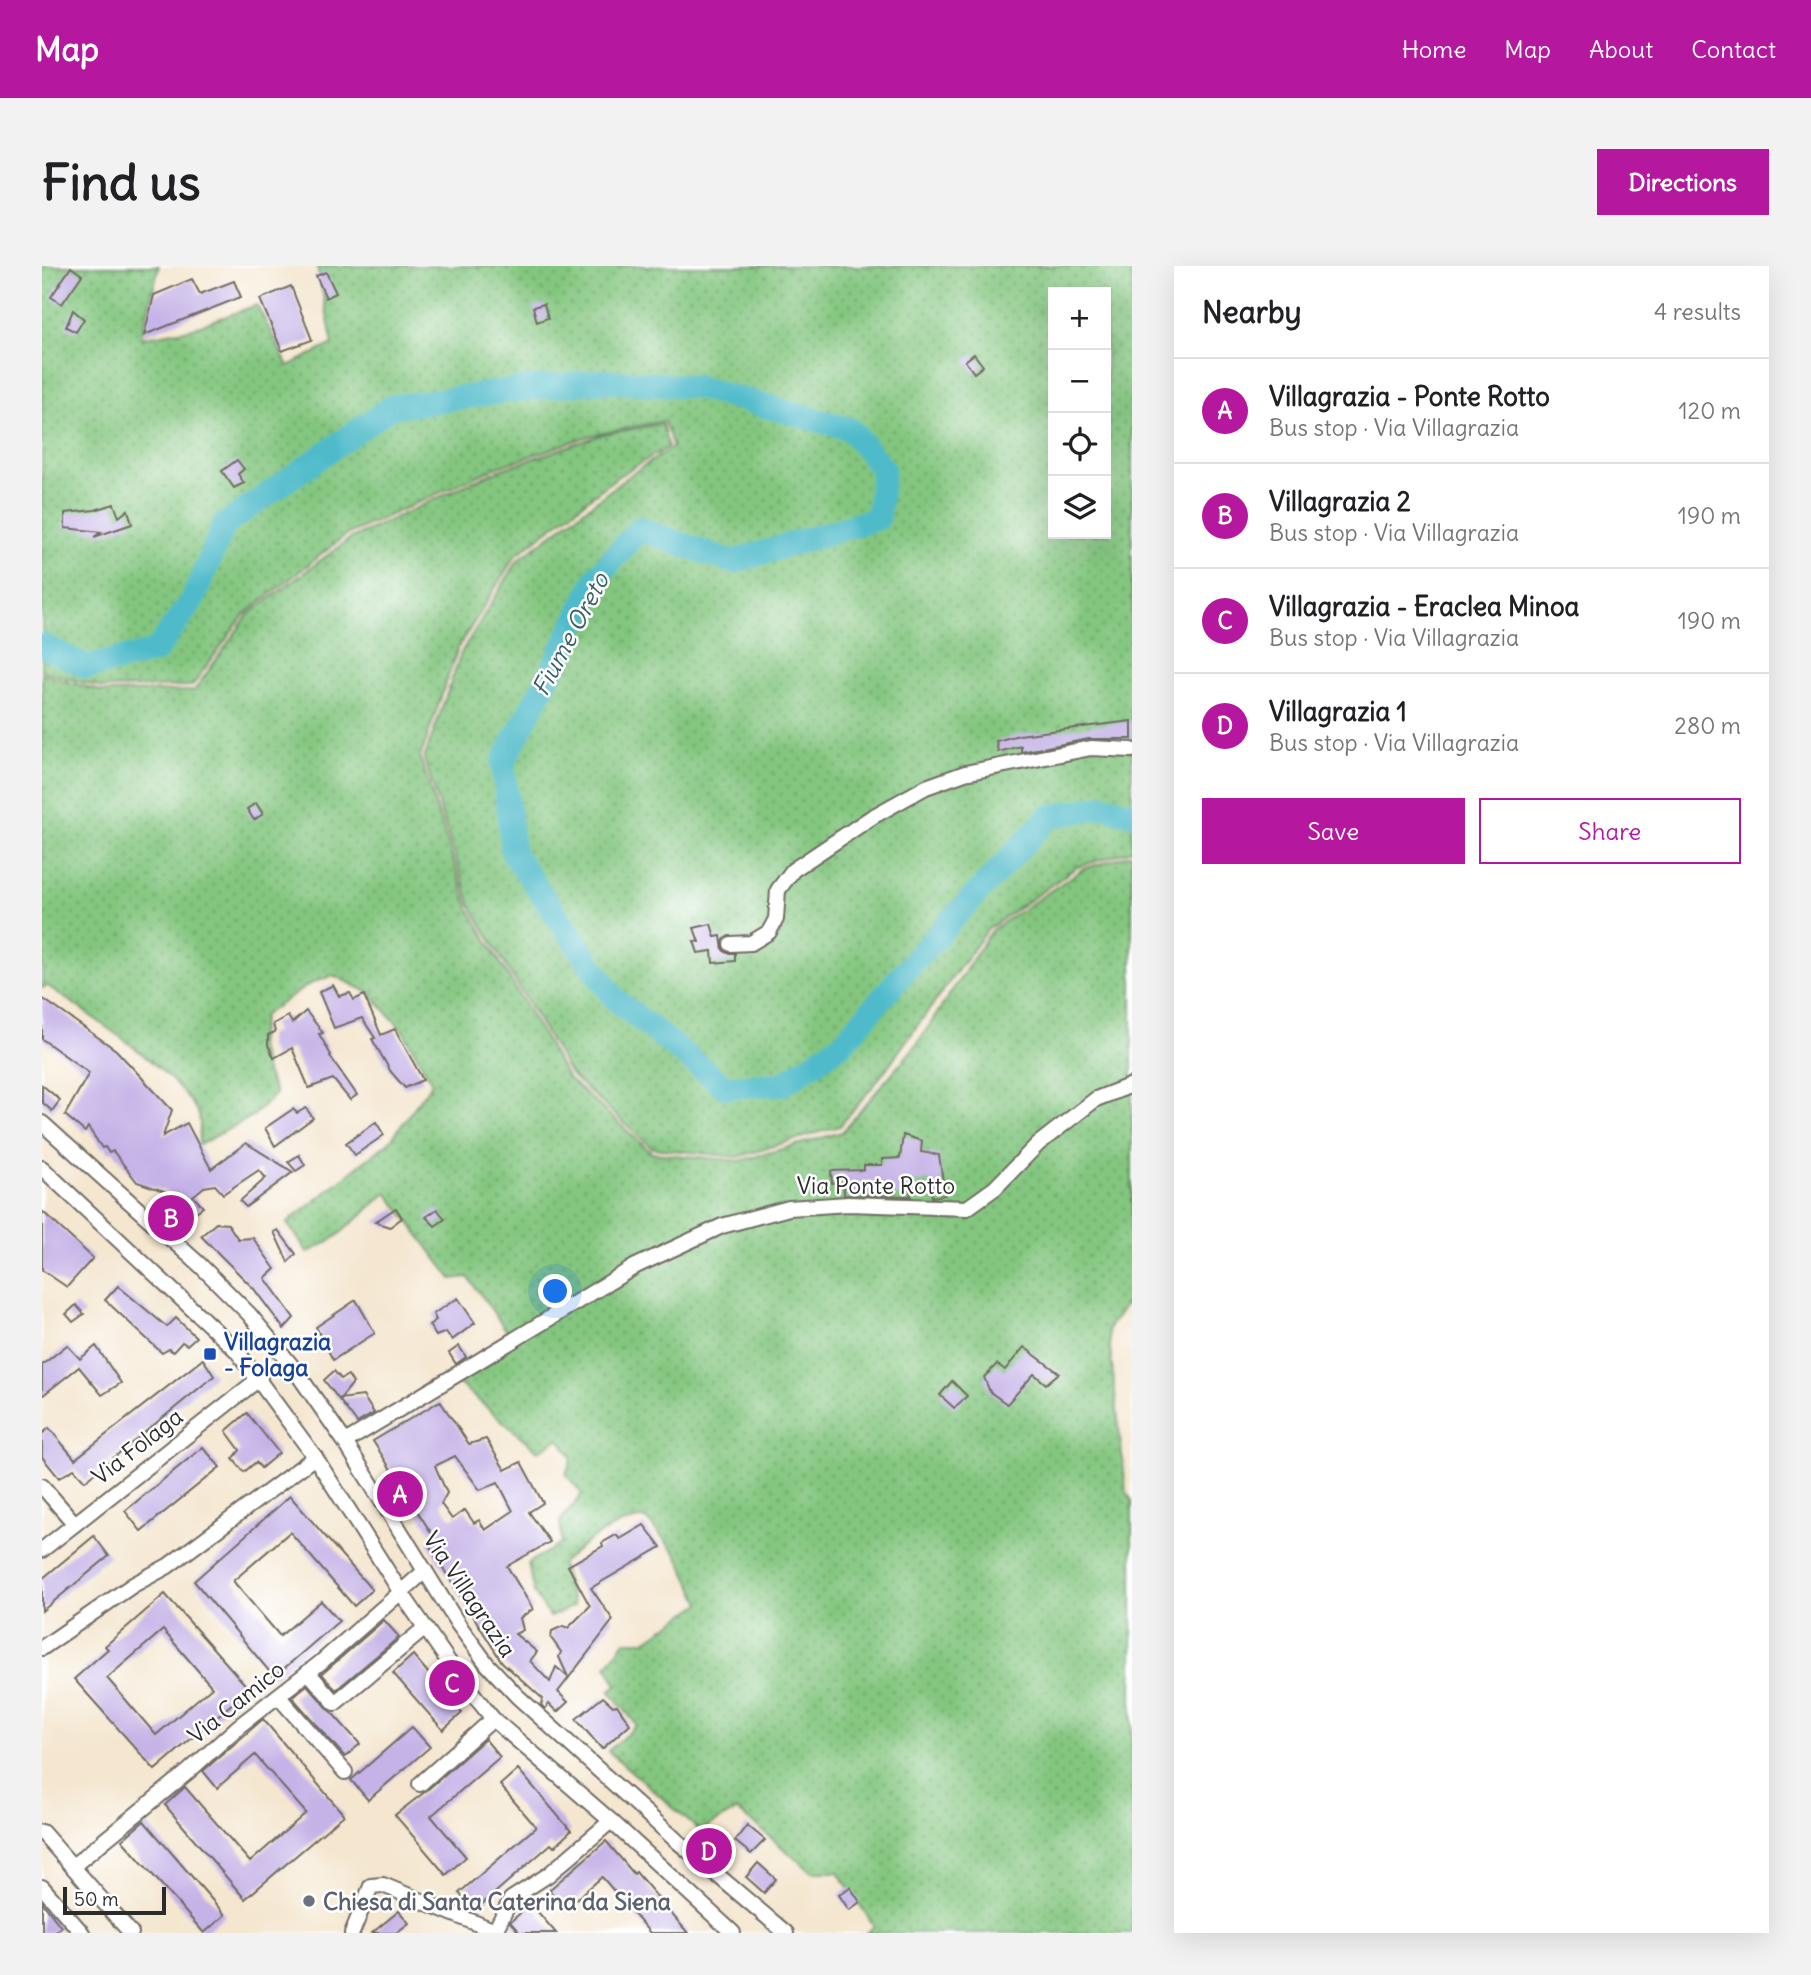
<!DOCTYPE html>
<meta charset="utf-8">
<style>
:root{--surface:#fff;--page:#f2f2f2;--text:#202124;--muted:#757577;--line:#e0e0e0;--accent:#b5179e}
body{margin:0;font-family:Delius,sans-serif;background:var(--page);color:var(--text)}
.controls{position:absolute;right:21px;top:21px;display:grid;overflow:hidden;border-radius:0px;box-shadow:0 7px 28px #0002}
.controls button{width:63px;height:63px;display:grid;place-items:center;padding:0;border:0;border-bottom:2px solid var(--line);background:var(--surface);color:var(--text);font:35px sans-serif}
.scale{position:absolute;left:21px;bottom:18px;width:103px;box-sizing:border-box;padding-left:7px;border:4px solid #2b2b2b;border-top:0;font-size:19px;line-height:24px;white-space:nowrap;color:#2b2b2b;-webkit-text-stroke:5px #fff;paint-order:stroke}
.you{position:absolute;left:514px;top:1026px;width:24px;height:24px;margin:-18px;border:5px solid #fff;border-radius:50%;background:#1a73e8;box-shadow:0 0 0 10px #1a73e833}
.badge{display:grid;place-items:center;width:46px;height:46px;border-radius:50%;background:var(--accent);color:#fff;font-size:23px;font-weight:700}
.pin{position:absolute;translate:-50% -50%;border:4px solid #fff;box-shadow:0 2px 7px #0006}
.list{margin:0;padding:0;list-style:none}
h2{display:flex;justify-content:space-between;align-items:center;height:91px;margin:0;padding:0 28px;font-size:30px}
h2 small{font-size:23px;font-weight:400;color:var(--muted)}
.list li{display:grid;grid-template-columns:46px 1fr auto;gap:21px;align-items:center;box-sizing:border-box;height:105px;padding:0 28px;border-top:2px solid var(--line)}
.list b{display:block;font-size:26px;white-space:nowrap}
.list p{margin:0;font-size:23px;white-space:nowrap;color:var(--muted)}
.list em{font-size:23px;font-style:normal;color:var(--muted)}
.actions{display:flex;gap:14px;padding:21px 28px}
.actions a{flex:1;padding:16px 0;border:2px solid var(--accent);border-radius:0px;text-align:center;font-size:24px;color:var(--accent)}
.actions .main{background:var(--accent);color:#fff}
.icon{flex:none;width:38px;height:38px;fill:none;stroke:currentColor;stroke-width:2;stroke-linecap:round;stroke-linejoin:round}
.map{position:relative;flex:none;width:1090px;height:1667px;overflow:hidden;border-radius:0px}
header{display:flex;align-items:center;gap:42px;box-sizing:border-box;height:98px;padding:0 35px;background:var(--accent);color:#fff}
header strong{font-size:33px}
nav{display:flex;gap:38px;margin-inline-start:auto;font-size:24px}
.intro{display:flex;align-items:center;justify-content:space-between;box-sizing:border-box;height:168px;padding:0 42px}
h1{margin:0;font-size:49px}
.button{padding:18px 32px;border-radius:0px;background:var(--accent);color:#fff;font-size:24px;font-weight:700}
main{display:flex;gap:42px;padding:0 42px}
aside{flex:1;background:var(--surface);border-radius:0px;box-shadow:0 7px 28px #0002}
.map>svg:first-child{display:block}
</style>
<header>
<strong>Map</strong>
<nav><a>Home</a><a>Map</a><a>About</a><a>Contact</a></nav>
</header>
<div class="intro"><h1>Find us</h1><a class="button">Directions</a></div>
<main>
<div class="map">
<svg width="1090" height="1667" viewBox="0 0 1090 1667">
<defs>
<pattern id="grass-dots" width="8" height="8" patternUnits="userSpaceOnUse" patternTransform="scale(1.75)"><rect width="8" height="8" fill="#83c67f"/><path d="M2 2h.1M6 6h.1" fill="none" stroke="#6ba168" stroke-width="1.8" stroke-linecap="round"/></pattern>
</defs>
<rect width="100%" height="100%" fill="#fff"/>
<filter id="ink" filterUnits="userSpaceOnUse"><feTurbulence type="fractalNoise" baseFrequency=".0143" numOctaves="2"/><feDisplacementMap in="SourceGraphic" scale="14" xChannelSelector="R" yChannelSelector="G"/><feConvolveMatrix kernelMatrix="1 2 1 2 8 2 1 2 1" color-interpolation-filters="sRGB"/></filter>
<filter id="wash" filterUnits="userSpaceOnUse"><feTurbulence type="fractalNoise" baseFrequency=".00686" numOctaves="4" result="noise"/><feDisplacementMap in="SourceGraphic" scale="28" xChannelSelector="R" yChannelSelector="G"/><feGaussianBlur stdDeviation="1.57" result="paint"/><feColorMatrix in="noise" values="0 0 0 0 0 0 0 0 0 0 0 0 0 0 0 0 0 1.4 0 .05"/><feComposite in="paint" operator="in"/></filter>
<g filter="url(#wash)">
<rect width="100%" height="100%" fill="#f4e6cf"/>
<g fill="url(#grass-dots)" stroke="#577855" stroke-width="2" fill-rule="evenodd">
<path d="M 0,0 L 117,0 L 99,72 L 148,63 L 215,39 L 246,100 L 291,78 L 275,0 L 1090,0 L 1090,584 L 1035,601 L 946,663 L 836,814 L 798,860 L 696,891 L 610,882 L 528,808 L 429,640 L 382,493 L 420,385 L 476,294 L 591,207 L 631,181 L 622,155 L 546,170 L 450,203 L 304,269 L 202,349 L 150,420 L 61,422 L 0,405 ZM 1011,26 L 1064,26 L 1064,268 L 1011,268 Z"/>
<path d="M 620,158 L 626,181 L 575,211 L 473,290 L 416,382 L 378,492 L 427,643 L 525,811 L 610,887 L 698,895 L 800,866 L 875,778 L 950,664 L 1041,603 L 1090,588 L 1090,1030 L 1066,1063 L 1084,1225 L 1090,1235 L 1090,1667 L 825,1667 L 832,1660 L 796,1606 L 770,1606 L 695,1544 L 658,1565 L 566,1485 L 595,1459 L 567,1425 L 575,1419 L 565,1400 L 583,1375 L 603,1375 L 659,1337 L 634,1287 L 603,1252 C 567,1257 546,1274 519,1298 L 532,1340 L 508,1351 L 492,1327 L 486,1297 L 520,1277 L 518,1255 L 540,1228 L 524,1208 L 530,1191 L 517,1173 L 496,1185 L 416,1117 L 464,1084 L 469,1071 L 426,1011 L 410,1013 L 345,927 L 294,971 L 266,987 L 245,957 L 348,875 L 390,817 L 361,765 L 328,727 L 291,709 L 268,718 L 222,749 L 216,778 L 225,809 L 234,828 L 211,850 L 157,879 C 157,870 160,855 156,847 C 130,801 49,751 6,720 L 0,722 L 0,408 L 61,426 L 152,425 L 206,349 L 307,273 L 452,206 L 562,168 Z"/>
</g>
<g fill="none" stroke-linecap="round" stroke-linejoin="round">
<path stroke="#4fbbca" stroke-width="24" d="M 0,379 L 46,401 L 114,385 L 151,333 L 182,259 L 349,141 L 473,124 L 562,115 L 654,121 L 808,163 L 841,203 L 836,252 L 690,296 L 597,263 L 555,311 L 512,400 L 461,496 L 471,587 L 573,733 L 683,821 L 741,818 L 801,777 L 877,689 L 1007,551 L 1062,540 L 1090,548"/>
</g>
<g id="blocks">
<g fill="#c5b2e7" fill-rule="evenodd">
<path d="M 29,1 L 40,9 L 20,38 L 9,31 Z"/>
<path d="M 284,6 L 294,27 L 284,32 L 274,10 Z"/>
<path d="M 150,13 L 158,28 L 192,15 L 199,31 L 102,69 L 112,29 Z"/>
<path d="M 249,20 L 270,74 L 240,85 L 218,33 Z"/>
<path d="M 502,38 L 506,52 L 495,56 L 491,41 Z"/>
<path d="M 31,44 L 42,53 L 34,66 L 24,61 Z"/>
<path d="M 932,88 L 941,100 L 932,107 L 923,95 Z"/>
<path d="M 195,194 L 202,203 L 196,208 L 202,217 L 192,222 L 180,205 Z"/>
<path d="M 72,238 L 77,251 L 86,244 L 90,258 L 52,271 L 59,266 L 23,262 L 23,247 L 53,244 Z"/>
<path d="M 1090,455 L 1090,473 L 1047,473 L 979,486 L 979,480 L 956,486 L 954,475 L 977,469 Z"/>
<path d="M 214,537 L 221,548 L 212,554 L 205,543 Z"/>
<path d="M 669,658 L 673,671 L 679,670 L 681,684 L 685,687 L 693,687 L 693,695 L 671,697 L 670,685 L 656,687 L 652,675 L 657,676 L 652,662 Z"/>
<path d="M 291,719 L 297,730 L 308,727 L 312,734 L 322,729 L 339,769 L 353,763 L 381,814 L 363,822 L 349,806 L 330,773 L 333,772 L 320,752 L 292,762 L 277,726 Z"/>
<path d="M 0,732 L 74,784 L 130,844 L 121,870 L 145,857 L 169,903 L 204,877 L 251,906 L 204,941 L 198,935 L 224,912 L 217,904 L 181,928 L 173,919 L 162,921 L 151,930 L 161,941 L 142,954 L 118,936 L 128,927 L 95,916 L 71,885 L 67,887 L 63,881 L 60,882 L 46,861 L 43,866 L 23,849 L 47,807 L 0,773 Z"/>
<path d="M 264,745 L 281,767 L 277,768 L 289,789 L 288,790 L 315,829 L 308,834 L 291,813 L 267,822 L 250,782 L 232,792 L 226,779 L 226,769 L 233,766 L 231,758 L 246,750 L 250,757 Z"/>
<path d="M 0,819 L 18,834 L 10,845 L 0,836 Z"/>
<path d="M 264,842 L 271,852 L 233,880 L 223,862 L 251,843 L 255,847 Z"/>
<path d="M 334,856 L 342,869 L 313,889 L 304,877 Z"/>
<path d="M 861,869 L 880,875 L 879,886 L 897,889 L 903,929 L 890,931 L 887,914 L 867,917 L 869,930 L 802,929 L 802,917 L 790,917 L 789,905 L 822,904 L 822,899 L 840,899 L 840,893 L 858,892 Z"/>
<path d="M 257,889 L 263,899 L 254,905 L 246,896 Z"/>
<path d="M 354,942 L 360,952 L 348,961 L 333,956 Z"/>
<path d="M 395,943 L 403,953 L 393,960 L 384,951 Z"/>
<path d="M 0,945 L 51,992 L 25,1021 L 0,1004 Z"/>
<path d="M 174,957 L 186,958 L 196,973 L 211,972 L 233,1003 L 223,1012 L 252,1052 L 242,1063 L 212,1023 L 159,970 Z"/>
<path d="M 236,964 L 254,988 L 246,996 L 232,966 Z"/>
<path d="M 76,1020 L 125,1061 L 134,1052 L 154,1071 L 145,1079 L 140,1076 L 131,1086 L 127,1083 L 120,1087 L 63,1034 Z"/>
<path d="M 416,1032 L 433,1057 L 410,1074 L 404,1066 L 394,1070 L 387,1059 L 394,1054 L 391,1048 Z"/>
<path d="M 314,1034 L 333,1067 L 291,1094 L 274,1061 Z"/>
<path d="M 34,1039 L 42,1048 L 31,1056 L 24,1048 Z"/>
<path d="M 25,1079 L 38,1093 L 54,1080 L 79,1117 L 60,1129 L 37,1101 L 0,1130 L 0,1099 Z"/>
<path d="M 417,1080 L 424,1091 L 414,1098 L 407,1087 Z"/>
<path d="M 982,1081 L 1017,1107 L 1004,1118 L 992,1108 L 965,1138 L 948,1126 L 942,1111 L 955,1098 L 963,1104 Z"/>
<path d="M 161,1093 L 172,1110 L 43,1215 L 32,1203 L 17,1212 L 0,1191 L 0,1168 L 7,1162 L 33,1193 Z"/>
<path d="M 292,1105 L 299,1113 L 306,1109 L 311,1117 L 298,1133 L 321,1130 L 332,1147 L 315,1157 L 282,1114 Z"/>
<path d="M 910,1115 L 925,1130 L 912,1142 L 898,1129 Z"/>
<path d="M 398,1135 L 427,1178 L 444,1173 L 463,1204 L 479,1196 L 501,1237 L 487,1246 L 508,1276 L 465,1300 L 491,1343 L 478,1352 L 481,1364 L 473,1368 L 495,1386 L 488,1395 L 508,1416 L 514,1401 L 526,1411 L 517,1391 L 519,1386 L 509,1372 L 510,1365 L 521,1360 L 526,1362 L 548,1340 L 526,1300 L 561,1280 L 560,1277 L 574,1269 L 578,1273 L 602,1259 L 619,1281 L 549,1322 L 571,1354 L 516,1426 L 526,1436 L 515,1446 L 507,1438 L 503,1443 L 499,1439 L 501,1433 L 460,1396 L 394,1291 L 386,1277 L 393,1273 L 331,1175 ZM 413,1190 L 438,1224 L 456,1216 L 471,1245 L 443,1264 L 437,1254 L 432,1257 L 423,1244 L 410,1253 L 399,1238 L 405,1227 L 393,1200 Z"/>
<path d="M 205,1147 L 237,1187 L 219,1202 L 214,1196 L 202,1206 L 191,1193 L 198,1184 L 184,1165 Z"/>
<path d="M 161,1181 L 178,1201 L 99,1265 L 83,1245 Z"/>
<path d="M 248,1230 L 330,1324 L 312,1340 L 248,1266 L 191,1315 L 238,1370 L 279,1335 L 297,1355 L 232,1411 L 152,1315 Z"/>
<path d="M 52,1270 L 67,1290 L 0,1345 L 0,1313 Z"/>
<path d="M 123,1328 L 207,1423 L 113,1504 L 32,1413 L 66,1383 L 63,1380 ZM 121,1364 L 170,1421 L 114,1469 L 65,1412 Z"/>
<path d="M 342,1354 L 357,1371 L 294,1424 L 280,1408 Z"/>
<path d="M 371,1389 L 420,1447 L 401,1464 L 351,1407 Z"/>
<path d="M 265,1419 L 318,1478 L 303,1491 L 250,1431 Z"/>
<path d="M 561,1431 L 571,1440 L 575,1439 L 588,1458 L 560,1483 L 534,1453 Z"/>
<path d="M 221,1453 L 302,1549 L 203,1633 L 123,1539 L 143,1521 L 208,1596 L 264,1547 L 213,1489 L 175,1522 L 161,1505 Z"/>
<path d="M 370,1461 L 388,1481 L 326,1534 L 309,1514 Z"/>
<path d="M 443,1473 L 458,1491 L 389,1550 L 424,1591 L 404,1609 L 353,1549 L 384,1525 Z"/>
<path d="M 476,1503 L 529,1565 L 512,1581 L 509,1578 L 432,1645 L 417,1627 L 494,1561 L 458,1519 Z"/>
<path d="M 102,1555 L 183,1649 L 162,1667 L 80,1574 Z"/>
<path d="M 705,1559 L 723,1574 L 709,1588 L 693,1575 Z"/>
<path d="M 564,1575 L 592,1608 L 594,1606 L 646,1667 L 608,1667 L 560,1611 L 523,1643 L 507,1624 Z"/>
<path d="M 716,1597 L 734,1613 L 722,1627 L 704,1611 Z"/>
<path d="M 808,1621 L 818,1636 L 807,1644 L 797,1629 Z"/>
<path d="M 0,1636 L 19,1661 L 11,1667 L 0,1667 Z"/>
<path d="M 489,1638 L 514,1667 L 478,1667 L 468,1656 Z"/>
<path d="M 357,1645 L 367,1657 L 354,1667 L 330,1667 Z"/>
</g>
</g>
</g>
<g filter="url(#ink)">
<use href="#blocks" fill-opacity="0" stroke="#716c64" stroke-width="2"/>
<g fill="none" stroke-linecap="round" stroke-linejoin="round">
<defs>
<g id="minor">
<path d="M 689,678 L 709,677 L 727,666 L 734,653 L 736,624 L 751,604 L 830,551 L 884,521 L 923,507 L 1049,482 L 1090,484"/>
<path d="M 0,857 L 158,999 L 207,1048 L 253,1104 L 303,1176 L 416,1358 L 445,1398 L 475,1430 L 635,1575 L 744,1667"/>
<path d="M 0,902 L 195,1085 L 273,1191 L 358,1325 L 413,1405 L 451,1453 L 569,1555 L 691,1667"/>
<path d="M 303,1176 L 594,1000 L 680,960 L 747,942 L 806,938 L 925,942 L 953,922 L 996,878 L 1054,833 L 1090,819"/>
<path d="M 0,1220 L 33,1258"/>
<path d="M 0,1284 L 218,1112"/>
<path d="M 0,1382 L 91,1319 L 126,1300 L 273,1191"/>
<path d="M 266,1406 L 293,1437 L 383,1362"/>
<path d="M 236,1430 L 303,1506"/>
<path d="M 378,1518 L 451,1453"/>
<path d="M 0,1566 L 89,1667"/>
<path d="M 31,1600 L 147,1505 L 197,1460 L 278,1397 L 383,1305"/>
<path d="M 0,1621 L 40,1667"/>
<path d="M 310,1667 L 329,1620 L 341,1619 L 453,1665 L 469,1633 L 506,1609 L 569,1555"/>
</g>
</defs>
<use href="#minor" stroke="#716c64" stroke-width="18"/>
<use href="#minor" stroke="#fff" stroke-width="14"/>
</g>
</g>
<rect fill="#1a4fb4" stroke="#fff" stroke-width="2.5" x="161" y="1081" width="14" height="14" rx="3.5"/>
<circle fill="#6b7280" stroke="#fff" stroke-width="2.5" cx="267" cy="1635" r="7"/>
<g text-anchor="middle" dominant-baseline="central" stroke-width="5" stroke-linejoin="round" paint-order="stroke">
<g font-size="23" fill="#2b2b2b" stroke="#fff">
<text x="834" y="919">Via Ponte Rotto</text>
<text transform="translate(95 1180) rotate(-38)">Via Folaga</text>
<text transform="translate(428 1328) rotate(56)">Via Villagrazia</text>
<text transform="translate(194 1436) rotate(-39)">Via Camico</text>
</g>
<g font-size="23" font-weight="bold" fill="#164399" stroke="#fff" text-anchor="start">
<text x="182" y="1075">Villagrazia<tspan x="182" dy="26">- Folaga</tspan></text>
</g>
<g font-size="23" font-weight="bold" fill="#5b616d" stroke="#fff" text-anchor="start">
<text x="281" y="1635">Chiesa di Santa Caterina da Siena</text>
</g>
<g font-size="24" font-style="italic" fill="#385d63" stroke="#fff">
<text transform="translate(528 368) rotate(-62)">Fiume Oreto</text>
</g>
</g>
</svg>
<div class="controls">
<button>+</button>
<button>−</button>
<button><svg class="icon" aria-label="locate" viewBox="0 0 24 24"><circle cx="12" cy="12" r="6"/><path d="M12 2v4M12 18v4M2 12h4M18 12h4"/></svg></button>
<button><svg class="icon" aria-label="layers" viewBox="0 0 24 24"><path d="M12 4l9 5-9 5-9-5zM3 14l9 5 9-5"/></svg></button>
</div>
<div class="scale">50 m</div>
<div class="you"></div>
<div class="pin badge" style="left:358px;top:1228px">A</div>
<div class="pin badge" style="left:129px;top:952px">B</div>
<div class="pin badge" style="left:410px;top:1417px">C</div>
<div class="pin badge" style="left:667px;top:1585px">D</div>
</div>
<aside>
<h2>Nearby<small>4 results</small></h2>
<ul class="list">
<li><span class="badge">A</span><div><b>Villagrazia - Ponte Rotto</b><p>Bus stop · Via Villagrazia</p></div><em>120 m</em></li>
<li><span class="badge">B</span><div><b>Villagrazia 2</b><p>Bus stop · Via Villagrazia</p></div><em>190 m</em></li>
<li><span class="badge">C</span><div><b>Villagrazia - Eraclea Minoa</b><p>Bus stop · Via Villagrazia</p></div><em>190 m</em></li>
<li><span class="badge">D</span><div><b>Villagrazia 1</b><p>Bus stop · Via Villagrazia</p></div><em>280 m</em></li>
</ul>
<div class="actions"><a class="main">Save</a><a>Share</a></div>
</aside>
</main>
